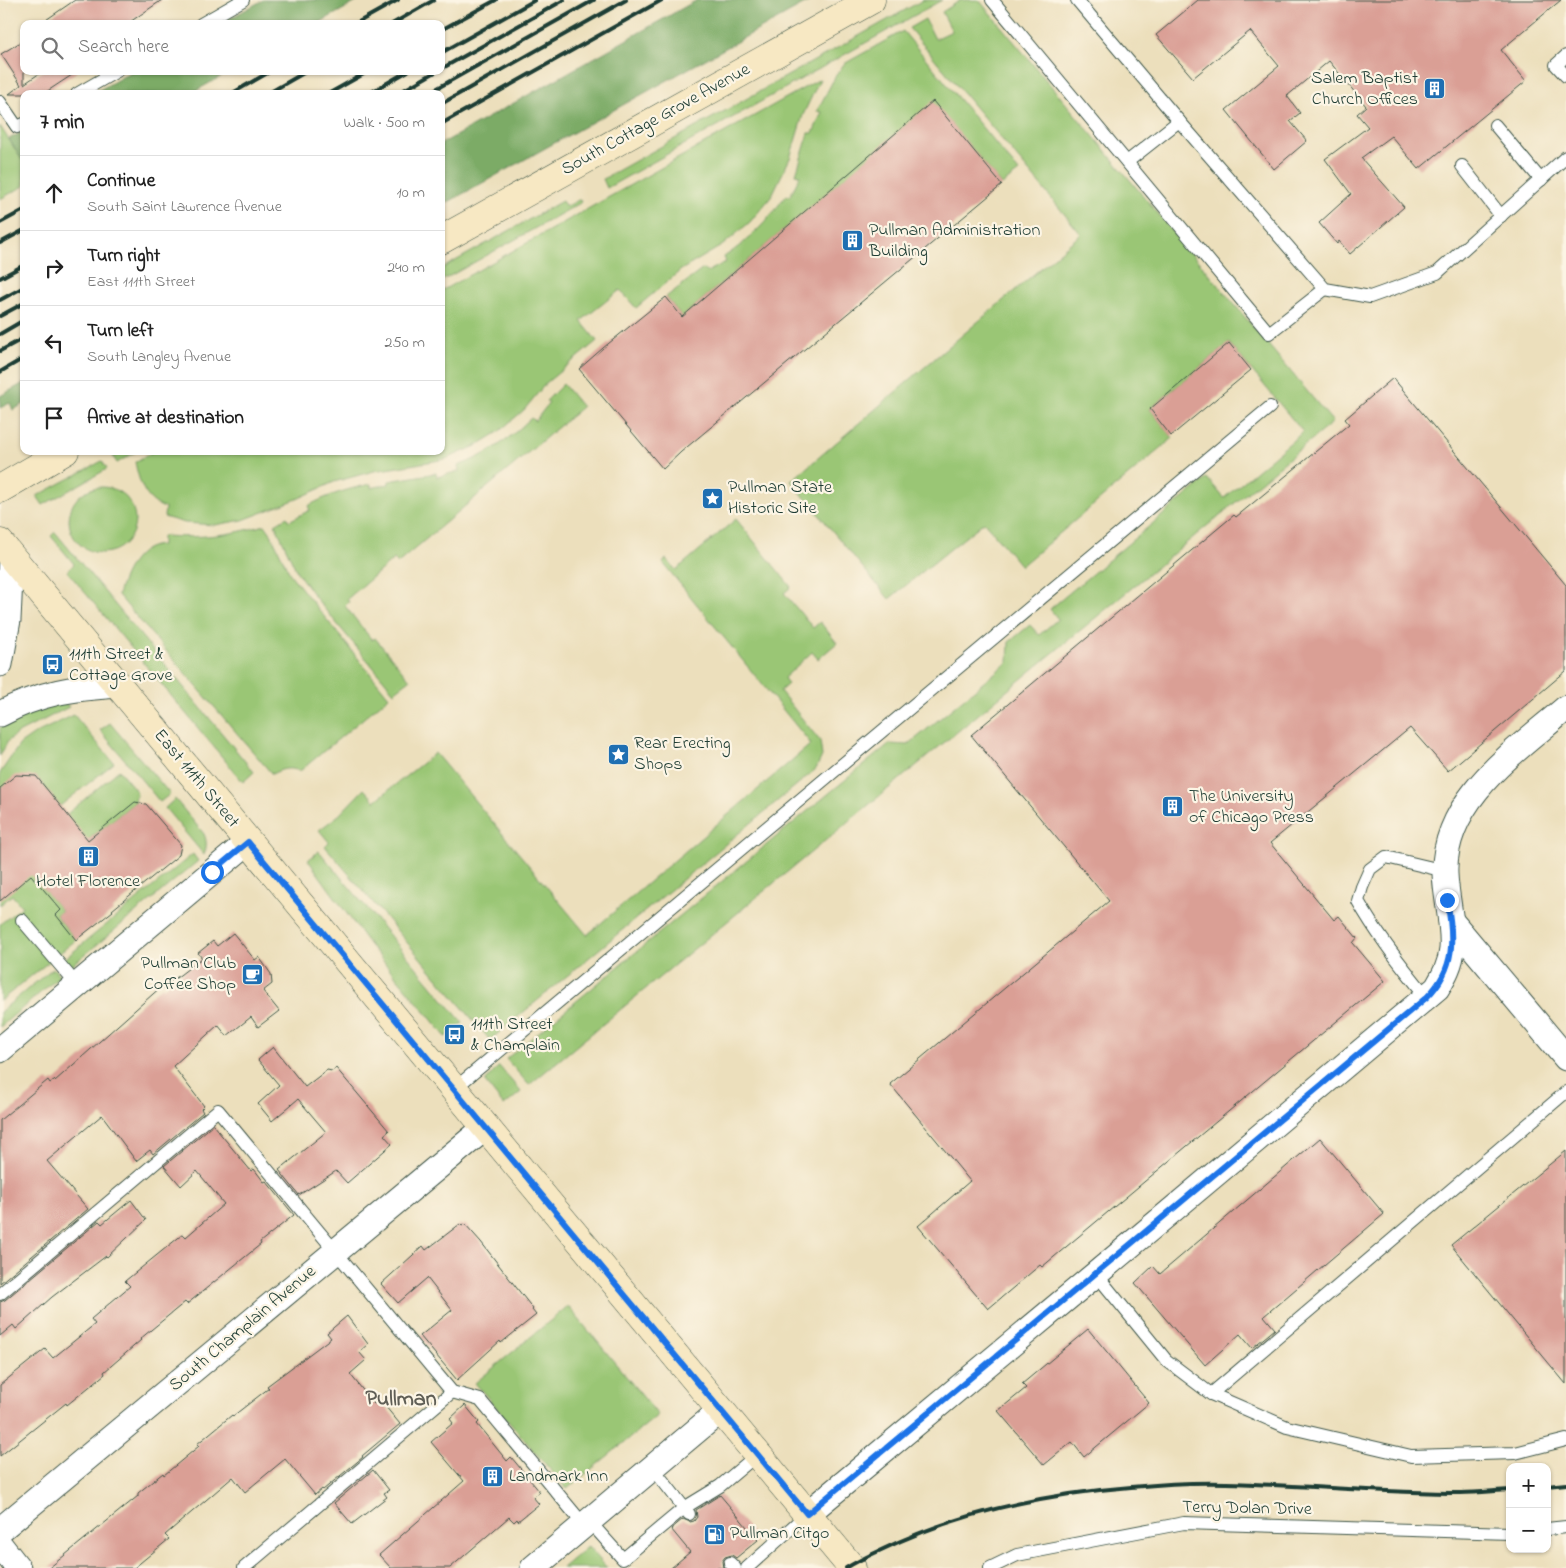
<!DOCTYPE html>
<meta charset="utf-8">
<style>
:root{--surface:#fff;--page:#f6f6f6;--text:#222;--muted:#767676;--line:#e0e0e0}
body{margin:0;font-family:"Indie Flower",sans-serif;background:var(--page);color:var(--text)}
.controls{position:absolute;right:15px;bottom:15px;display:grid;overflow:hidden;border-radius:10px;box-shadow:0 1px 4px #0004}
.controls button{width:45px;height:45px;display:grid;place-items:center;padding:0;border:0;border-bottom:1px solid var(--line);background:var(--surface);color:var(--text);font:25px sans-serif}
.stop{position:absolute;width:15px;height:15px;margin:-11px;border:4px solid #1a73e8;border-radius:50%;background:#fff}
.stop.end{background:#1a73e8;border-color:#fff;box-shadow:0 1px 5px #0008}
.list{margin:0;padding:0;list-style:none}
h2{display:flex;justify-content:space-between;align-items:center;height:65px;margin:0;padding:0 20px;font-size:21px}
h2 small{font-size:16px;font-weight:400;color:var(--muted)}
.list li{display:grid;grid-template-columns:32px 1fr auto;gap:15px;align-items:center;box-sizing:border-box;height:75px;padding:0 20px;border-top:1px solid var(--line)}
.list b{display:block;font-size:19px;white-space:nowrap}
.list p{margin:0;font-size:16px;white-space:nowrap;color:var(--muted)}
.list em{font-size:16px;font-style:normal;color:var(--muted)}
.icon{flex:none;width:28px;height:28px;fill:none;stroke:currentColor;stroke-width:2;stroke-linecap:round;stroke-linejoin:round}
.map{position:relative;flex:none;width:1566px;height:1568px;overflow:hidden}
.search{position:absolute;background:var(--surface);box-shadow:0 1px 4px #0004;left:20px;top:20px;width:425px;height:55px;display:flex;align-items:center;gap:12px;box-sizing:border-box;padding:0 18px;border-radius:10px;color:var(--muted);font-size:19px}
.panel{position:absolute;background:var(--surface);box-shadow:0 1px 4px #0004;left:20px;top:90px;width:425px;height:365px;border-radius:10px}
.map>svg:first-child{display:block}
</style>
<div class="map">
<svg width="1566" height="1568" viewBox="0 0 1566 1568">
<rect width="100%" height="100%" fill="#fcf5e5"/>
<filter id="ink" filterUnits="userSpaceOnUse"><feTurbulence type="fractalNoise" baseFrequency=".02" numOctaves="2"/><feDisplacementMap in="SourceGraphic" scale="10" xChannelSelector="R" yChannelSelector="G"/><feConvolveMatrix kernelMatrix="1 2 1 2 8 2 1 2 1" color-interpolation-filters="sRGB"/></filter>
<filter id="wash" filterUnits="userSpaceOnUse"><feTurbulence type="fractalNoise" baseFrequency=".0096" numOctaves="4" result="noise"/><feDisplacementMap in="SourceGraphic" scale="20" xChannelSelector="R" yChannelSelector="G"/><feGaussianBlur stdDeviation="1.12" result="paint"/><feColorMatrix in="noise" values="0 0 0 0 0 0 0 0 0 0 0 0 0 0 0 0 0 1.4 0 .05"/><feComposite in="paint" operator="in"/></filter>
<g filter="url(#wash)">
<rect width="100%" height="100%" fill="#ecdfbc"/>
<g fill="#9ac674" stroke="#5c8254">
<path d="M 923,0 L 942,0 L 607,188 L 603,179 Z"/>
<path d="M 961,0 L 979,0 L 1333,422 L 529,1085 L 506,1059 L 889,744 L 908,745 L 1008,662 L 1009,642 L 1030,625 L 1039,635 L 1058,619 L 1050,609 L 1207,478 L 1224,498 L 1303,432 L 1229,343 L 1150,409 L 1173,438 L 1021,566 L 984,522 L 889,599 L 791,481 L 1081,234 L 909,28 L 925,19 L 935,39 L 952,31 L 942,12 Z"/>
<path d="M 903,31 L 1019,172 L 1002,185 L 933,102 L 682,317 L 666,297 L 703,269 L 707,272 L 726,262 L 724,257 C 751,239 767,222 786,195 L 790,196 L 800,176 L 796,174 L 809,133 L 813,133 L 822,112 L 817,111 L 836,75 L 844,64 Z"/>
<path d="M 820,79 L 803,115 L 790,158 L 771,197 L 750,222 L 723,245 L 681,270 L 636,308 L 620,290 L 581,321 L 597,341 L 546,383 L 524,410 L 497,433 L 476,446 L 446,459 L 374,471 L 334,482 L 297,499 L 243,520 L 215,525 L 185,523 L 164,517 L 165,508 C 144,501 139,481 135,462 L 154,451 L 441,451 L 441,291 Z"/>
<path d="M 0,126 L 24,163 L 24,186 L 0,199 Z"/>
<path d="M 580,199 L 582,202 L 441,281 L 441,269 L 562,201 L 566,207 Z"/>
<path d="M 563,384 L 582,407 L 398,563 L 394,559 L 347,599 L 349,602 L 345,606 L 372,640 L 375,638 L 410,680 L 394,692 L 318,601 L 297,572 L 275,524 L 287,517 L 289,521 L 310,510 L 308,506 C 325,496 351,488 371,484 L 371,488 L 389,484 L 389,481 L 436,473 L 437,477 L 459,471 L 458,466 C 488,455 508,440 531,418 L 535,421 L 549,403 L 546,401 Z"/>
<path d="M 118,451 L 137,451 L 117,463 L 112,455 Z"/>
<path d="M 102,461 L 107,469 L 43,505 L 37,496 Z"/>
<circle cx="102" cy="520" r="33"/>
<path d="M 736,519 L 791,587 L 784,593 L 813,628 L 820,622 L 837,643 L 818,659 L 812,652 L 784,678 L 788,684 L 780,691 L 820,741 L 822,756 L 816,769 L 490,1040 L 325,846 L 329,842 L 319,830 L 339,815 L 364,789 L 375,801 L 435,753 L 587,935 L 811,744 L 663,563 L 666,559 L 676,570 Z"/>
<path d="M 265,525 L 270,532 L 290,574 L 389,697 L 300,771 C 288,767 282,769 272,774 L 118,595 C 124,573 136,546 162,545 L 162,536 C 202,538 227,536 265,525 Z"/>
<path d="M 55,532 L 254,772 L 243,782 L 67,571 L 74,564 L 51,536 Z"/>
<path d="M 63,700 L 69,707 L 18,733 L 8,741 L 0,756 L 0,728 L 2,725 L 17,715 Z"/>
<path d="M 74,715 L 114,763 L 60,806 L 36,776 L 0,788 L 0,773 L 20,744 L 36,733 Z"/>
<path d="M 110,723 L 170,794 L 160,802 L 100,730 Z"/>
<path d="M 119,770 L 137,792 L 135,802 L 72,853 L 67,814 Z"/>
<path d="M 175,799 L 204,834 C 207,841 207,847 204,855 L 165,808 Z"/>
<path d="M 319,851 L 463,1023 L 446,1037 L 369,944 L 308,860 Z"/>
<path d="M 193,854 L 198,861 L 70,967 L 63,960 Z"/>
<path d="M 40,860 L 42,887 L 61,910 L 56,915 L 76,940 L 0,1001 L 0,924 L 22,907 L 12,895 L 0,905 L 0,901 Z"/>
<path d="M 53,968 L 60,976 L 0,1027 L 0,1012 Z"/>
<path d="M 499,1066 L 521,1092 L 504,1106 L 485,1082 Z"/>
<path d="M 568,1306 L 658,1415 L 567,1489 L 475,1383 Z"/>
<path d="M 588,1546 L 607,1568 L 562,1568 Z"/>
</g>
<g fill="#7bab66" stroke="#4d744d">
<path d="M 263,0 L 360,0 L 317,24 L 220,24 Z"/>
<path d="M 697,0 L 812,0 L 441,206 L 441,144 Z"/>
<path d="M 133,71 L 231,71 L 190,94 L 92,94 Z"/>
<path d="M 24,131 L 24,163 L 9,139 Z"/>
<path d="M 24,383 L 24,404 L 13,410 L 10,403 L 0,408 L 0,396 Z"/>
</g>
<g id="blocks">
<g fill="#da9f95">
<path d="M 75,0 L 162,0 L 127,24 L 40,24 Z"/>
<path d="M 1198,0 L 1561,0 L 1501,50 L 1526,81 L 1419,169 L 1391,136 L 1361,158 L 1404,207 L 1350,254 L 1339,241 L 1337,244 L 1319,223 L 1351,194 L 1325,159 L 1368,127 L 1357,114 L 1366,106 L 1329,61 L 1287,96 L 1300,113 L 1290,121 L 1307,141 L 1274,169 L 1226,110 L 1279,66 L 1250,31 L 1193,78 L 1156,35 Z"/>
<path d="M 24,40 L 24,84 L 43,71 L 78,71 L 43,94 L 9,94 L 21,85 L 1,54 Z"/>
<path d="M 933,101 L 1002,185 L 681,452 L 663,469 L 579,369 L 603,348 L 666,297 L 682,317 Z"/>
<path d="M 1229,343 L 1251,370 L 1171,436 L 1150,409 Z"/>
<path d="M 1393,378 L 1566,585 L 1566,671 L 1448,771 L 1410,728 L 1270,843 L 1334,920 L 1339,916 L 1357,938 L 1353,943 L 1385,981 L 1042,1267 L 1040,1265 L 988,1309 L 918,1226 L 970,1181 L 890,1084 L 1109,901 L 971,735 L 1234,515 L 1236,517 L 1349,424 L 1345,419 Z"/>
<path d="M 16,775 L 36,776 L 88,840 L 135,802 L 146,804 L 181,845 L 179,855 L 112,910 L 113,911 L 76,940 L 56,915 L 61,910 L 31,875 L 0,901 L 0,788 Z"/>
<path d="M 233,933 L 255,960 L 259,957 L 271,974 L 272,984 L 263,991 L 279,1011 L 258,1027 L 251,1017 L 227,1036 L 218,1025 L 173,1066 L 204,1106 L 201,1109 L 203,1112 L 153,1154 L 150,1150 L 136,1161 L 102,1115 L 47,1161 L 88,1209 L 0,1283 L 0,1120 L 48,1080 L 50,1083 L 54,1080 L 55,1081 L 162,986 L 163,988 L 202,958 L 198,953 L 213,941 L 217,946 Z"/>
<path d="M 273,1047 L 305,1087 L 327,1070 L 332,1071 L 336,1068 L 389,1131 L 384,1135 L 392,1144 L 347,1183 L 336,1171 L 299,1195 L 279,1170 L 326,1132 L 298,1099 L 272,1121 L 258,1104 L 279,1085 L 258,1060 Z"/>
<path d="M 213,1125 L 251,1171 L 254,1169 L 264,1182 L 266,1181 L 294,1215 L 260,1242 L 261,1244 L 187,1304 L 185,1302 L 140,1339 L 141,1340 L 104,1372 L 105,1374 L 67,1405 L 66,1403 L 0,1456 L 0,1385 L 45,1349 L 53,1358 L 95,1324 L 91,1319 L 130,1286 L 125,1281 L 183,1234 L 186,1237 L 224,1204 L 197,1171 L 181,1186 L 164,1166 Z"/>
<path d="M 1320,1138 L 1384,1214 L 1264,1316 L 1275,1329 L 1252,1348 L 1240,1334 L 1205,1365 L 1135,1283 L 1153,1266 L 1160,1274 Z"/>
<path d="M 1566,1151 L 1566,1384 L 1451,1245 Z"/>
<path d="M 131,1200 L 146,1220 L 107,1257 L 106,1256 L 52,1297 L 16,1329 L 13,1325 L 0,1336 L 0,1302 L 5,1300 L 99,1221 L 102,1224 Z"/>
<path d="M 460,1224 L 462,1226 L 465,1224 L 481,1242 L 533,1309 L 532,1310 L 536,1315 L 501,1343 L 500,1341 L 457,1380 L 420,1336 L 452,1310 L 427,1278 L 398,1303 L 381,1284 L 423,1246 L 426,1250 Z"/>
<path d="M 347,1316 L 368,1344 L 359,1352 L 366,1360 L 350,1374 L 374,1404 L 380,1400 L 400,1424 L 362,1456 L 363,1457 L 323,1490 L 322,1489 L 315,1495 L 285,1459 L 245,1492 L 233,1477 L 165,1535 L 169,1539 L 134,1568 L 49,1568 L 138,1496 L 138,1493 L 163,1473 L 164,1475 L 199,1446 L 197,1444 L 232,1415 L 233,1416 L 269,1388 L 267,1386 L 331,1338 L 327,1333 Z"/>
<path d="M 1088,1329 L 1149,1403 L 1084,1457 L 1072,1442 L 1044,1465 L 998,1411 L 1026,1388 L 1022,1384 Z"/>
<path d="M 465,1405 L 479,1422 L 477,1424 L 507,1461 L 511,1457 L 540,1492 L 533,1497 L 539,1504 L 518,1521 L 517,1519 L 514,1522 L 509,1517 L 450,1568 L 391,1568 L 379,1555 L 464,1481 L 431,1442 L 453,1423 L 450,1419 Z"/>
<path d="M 373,1470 L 389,1490 L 384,1493 L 387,1497 L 352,1524 L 334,1503 Z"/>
<path d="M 720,1495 L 758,1540 L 736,1558 L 732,1555 L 725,1557 L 722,1561 L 723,1568 L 671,1568 L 690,1552 L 671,1529 L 683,1519 L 690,1522 L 694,1521 L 697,1517 L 696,1510 Z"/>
</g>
</g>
</g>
<g filter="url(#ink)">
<use href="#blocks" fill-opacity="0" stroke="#3e5548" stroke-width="1"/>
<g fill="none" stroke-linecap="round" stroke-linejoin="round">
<defs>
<g id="lane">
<path d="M 992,0 L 1269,333 L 1325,289"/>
<path d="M 1077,0 L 1179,121 L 1325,289 L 1370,297 L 1437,273 L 1566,157"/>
<path d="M 201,24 L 243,0"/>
<path d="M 1566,56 L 1556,65 L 1566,76"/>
<path d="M 77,94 L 117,71"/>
<path d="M 0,102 L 17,127 L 24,124"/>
<path d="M 1495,125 L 1541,180"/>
<path d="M 1127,162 L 1179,121"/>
<path d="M 1462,166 L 1501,216"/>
<path d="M 22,920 L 77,985"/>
<path d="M 1427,997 C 1402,967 1377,935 1358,901 L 1362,887 L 1370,869 L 1386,857 L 1445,871"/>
<path d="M 454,1089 L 1270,407"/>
<path d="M 1096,1274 L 1166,1360 L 1211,1394 L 1287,1427 L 1411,1456 L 1515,1453 L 1566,1440"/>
<path d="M 0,1294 L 218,1110 L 452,1392 L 480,1400 L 584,1525"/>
<path d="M 1211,1394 L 1566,1092"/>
<path d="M 652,1467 L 689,1514"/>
<path d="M 589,1521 L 623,1559 L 684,1508 L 720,1486 L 758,1454"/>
<path d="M 1547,1529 L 1566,1527"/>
<path d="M 730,1563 L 735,1568"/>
<path d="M 244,1568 L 452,1392"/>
<path d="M 747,1568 L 807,1514"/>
<path d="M 990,1568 L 1017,1555 L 1184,1523 L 1510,1533"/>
</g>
<g id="street">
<path d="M 0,664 L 8,620 L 11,557"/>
<path d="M 0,714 C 41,692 73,688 118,685"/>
<path d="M 1451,921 L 1566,1058"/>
<path d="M 0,1050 L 248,842"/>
<path d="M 807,1514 L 1096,1274 L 1437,988 C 1444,976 1451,964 1452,949 C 1454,926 1446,898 1445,874 C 1442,800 1516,751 1566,708"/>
<path d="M 0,1530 L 486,1127"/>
<path d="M 0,1545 L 18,1568"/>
<path d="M 533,1568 L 721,1410"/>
</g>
<g id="secondary">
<path d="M 441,240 L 871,0"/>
<path d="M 0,489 L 65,451"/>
<path d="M 0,543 L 852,1568"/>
</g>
</defs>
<use href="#lane" stroke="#3e5548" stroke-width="14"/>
<use href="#street" stroke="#3e5548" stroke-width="27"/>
<use href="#secondary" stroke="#3e5548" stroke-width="29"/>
<use href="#lane" stroke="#fff" stroke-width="12"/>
<use href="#street" stroke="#fff" stroke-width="25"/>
<use href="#secondary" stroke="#f7e8c3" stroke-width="28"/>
<g stroke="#1f3d34" stroke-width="4">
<path d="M 355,24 L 398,0"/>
<path d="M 392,24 L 434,0"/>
<path d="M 441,30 L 496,0"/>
<path d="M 441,53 L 535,0"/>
<path d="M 441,69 L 564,0"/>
<path d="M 231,94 L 271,71"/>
<path d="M 267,94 L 307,71"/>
<path d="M 328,94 L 369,71"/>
<path d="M 368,94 L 408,71"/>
<path d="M 397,94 L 437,71"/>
<path d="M 427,94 L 594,0"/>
<path d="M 441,104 L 626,0"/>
<path d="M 441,124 L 662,0"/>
<path d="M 0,223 L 24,210"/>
<path d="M 0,243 L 24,230"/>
<path d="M 0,278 L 24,265"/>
<path d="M 0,300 L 24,287"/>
<path d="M 0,316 L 24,303"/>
<path d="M 0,334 L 24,320"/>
<path d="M 0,351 L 24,338"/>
<path d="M 0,372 L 24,358"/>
<path d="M 1547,1486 L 1566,1484"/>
<path d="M 846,1568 C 856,1562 868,1556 879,1551 C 959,1512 1043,1494 1131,1487 C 1162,1484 1194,1482 1226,1483 C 1304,1485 1382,1493 1461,1493 C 1477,1493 1493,1491 1510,1490"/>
</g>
</g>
</g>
<g fill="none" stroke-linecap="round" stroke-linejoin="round" filter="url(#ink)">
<path stroke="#1a73e8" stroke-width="6" d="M 212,872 L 248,842 L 807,1514 L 1427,997 C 1456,968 1454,938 1447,900"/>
</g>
<defs>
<symbol id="building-square" viewBox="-11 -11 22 22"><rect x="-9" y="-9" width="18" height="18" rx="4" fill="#1f6fb2" stroke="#fcf5e5"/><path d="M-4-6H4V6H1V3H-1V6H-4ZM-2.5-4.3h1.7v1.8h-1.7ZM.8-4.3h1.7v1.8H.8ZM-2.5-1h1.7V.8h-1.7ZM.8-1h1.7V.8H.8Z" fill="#fff"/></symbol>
<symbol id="sight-square" viewBox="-11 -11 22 22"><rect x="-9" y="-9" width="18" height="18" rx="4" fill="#1f6fb2" stroke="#fcf5e5"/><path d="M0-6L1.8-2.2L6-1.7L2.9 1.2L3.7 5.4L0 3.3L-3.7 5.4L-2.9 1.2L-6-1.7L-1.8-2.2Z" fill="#fff"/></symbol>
<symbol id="bus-square" viewBox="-11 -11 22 22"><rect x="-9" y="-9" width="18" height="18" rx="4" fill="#1f6fb2" stroke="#fcf5e5"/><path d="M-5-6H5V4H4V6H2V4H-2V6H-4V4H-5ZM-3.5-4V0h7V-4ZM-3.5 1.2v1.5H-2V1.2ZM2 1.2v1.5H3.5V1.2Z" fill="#fff"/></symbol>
<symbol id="cafe-square" viewBox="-11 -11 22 22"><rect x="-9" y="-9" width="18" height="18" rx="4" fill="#1f6fb2" stroke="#fcf5e5"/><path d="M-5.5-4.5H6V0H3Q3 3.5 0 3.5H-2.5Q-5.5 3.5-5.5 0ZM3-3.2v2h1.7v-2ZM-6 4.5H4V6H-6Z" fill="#fff"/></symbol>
<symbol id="fuel-square" viewBox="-11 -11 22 22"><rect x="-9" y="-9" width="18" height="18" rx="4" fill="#1f6fb2" stroke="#fcf5e5"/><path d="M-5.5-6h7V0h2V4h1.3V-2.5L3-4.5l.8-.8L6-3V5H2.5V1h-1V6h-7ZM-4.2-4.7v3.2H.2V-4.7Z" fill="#fff"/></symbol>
</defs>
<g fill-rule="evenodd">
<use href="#building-square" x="1422" y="76" width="25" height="25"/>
<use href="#building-square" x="840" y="228" width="25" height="25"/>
<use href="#sight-square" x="700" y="486" width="25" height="25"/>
<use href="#bus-square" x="40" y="652" width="25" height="25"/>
<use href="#sight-square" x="606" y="742" width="25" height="25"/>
<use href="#building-square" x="1160" y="794" width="25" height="25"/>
<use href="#building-square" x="76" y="844" width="25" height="25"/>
<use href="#cafe-square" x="240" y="962" width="25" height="25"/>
<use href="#bus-square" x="442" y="1022" width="25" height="25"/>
<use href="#building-square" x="480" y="1464" width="25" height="25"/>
<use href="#fuel-square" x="702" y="1522" width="25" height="25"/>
</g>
<g text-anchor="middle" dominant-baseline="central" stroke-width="4.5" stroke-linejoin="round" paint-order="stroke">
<g font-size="18" fill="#1f3d34" stroke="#fcf5e5" text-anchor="start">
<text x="1418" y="79" text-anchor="end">Salem Baptist<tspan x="1418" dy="21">Church Offices</tspan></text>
<text x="869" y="231">Pullman Administration<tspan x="869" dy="21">Building</tspan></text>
<text x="728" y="488">Pullman State<tspan x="728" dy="21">Historic Site</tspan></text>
<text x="69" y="655">111th Street &amp;<tspan x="69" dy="21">Cottage Grove</tspan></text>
<text x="634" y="744">Rear Erecting<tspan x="634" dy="21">Shops</tspan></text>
<text x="1189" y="797">The University<tspan x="1189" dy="21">of Chicago Press</tspan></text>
<text x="88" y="882" text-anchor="middle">Hotel Florence</text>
<text x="236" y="964" text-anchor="end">Pullman Club<tspan x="236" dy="21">Coffee Shop</tspan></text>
<text x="471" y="1025">111th Street<tspan x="471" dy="21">&amp; Champlain</tspan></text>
<text x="509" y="1477">Landmark Inn</text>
<text x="730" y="1534">Pullman Citgo</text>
</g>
<g font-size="18" fill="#1f3d34" stroke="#fcf5e5">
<text transform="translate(656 120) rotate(-29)">South Cottage Grove Avenue</text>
<text transform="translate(196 779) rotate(50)">East 111th Street</text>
<text transform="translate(243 1329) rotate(-40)">South Champlain Avenue</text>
<text transform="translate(1247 1509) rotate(1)">Terry Dolan Drive</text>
</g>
<g font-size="22" font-weight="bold" fill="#605f56" stroke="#fcf5e5">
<text x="401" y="1400">Pullman</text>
</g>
</g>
</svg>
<div class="controls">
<button>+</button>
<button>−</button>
</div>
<div class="stop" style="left:212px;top:872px"></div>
<div class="stop end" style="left:1447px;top:900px"></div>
<div class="search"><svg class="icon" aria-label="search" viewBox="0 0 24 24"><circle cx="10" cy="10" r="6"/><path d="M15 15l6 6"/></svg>Search here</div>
<section class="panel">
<h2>7 min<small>Walk · 500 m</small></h2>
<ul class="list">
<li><svg class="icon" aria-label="ahead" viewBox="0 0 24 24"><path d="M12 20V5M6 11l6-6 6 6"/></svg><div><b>Continue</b><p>South Saint Lawrence Avenue</p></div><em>10 m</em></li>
<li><svg class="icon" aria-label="right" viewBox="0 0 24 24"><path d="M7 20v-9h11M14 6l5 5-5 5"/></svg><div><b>Turn right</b><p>East 111th Street</p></div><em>240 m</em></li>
<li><svg class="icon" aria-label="left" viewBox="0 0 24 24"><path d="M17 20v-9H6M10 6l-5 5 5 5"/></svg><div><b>Turn left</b><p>South Langley Avenue</p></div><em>250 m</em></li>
<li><svg class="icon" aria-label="arrive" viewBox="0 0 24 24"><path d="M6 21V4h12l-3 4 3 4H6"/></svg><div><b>Arrive at destination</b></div></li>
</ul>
</section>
</div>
